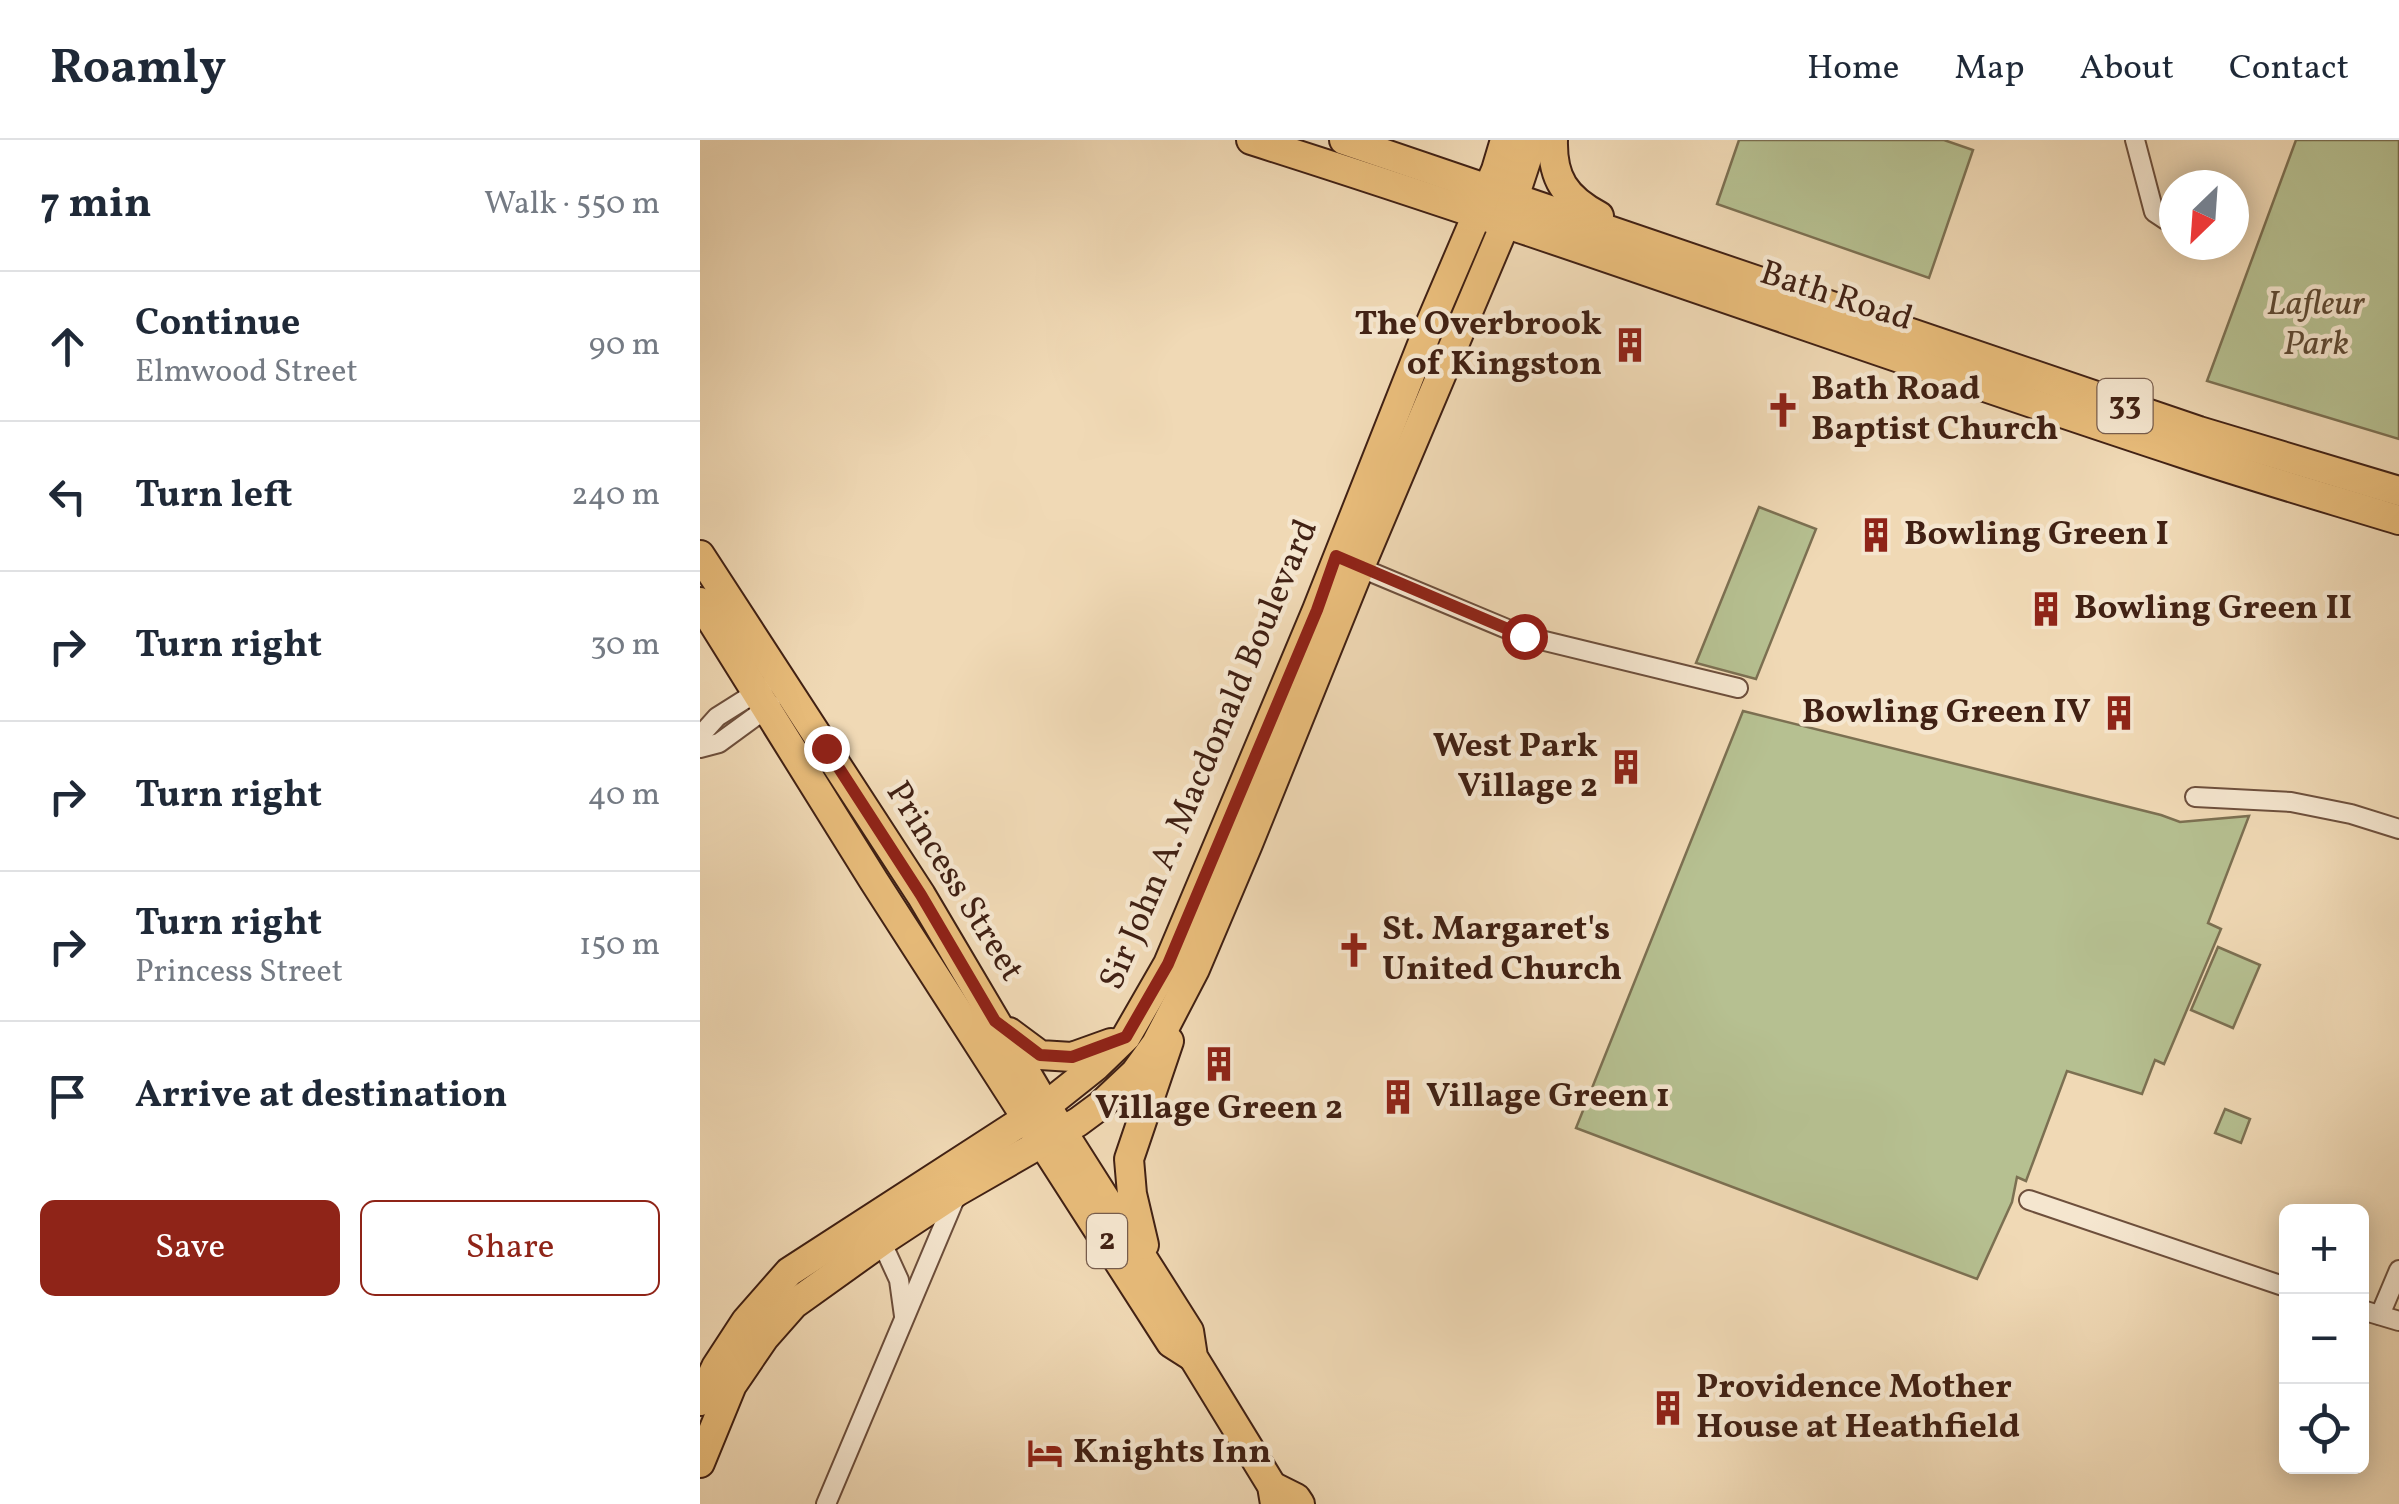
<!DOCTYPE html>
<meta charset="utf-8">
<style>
:root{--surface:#fff;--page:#f6f6f7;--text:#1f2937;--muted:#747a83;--line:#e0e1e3;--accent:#8f2418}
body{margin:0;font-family:Vollkorn,serif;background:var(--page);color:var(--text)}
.controls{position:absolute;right:30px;bottom:30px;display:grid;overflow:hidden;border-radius:15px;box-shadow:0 5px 25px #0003}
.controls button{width:90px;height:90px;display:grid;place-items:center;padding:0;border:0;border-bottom:2px solid var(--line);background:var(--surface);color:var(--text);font:50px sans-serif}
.compass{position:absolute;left:1459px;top:30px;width:90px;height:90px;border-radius:50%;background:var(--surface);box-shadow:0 5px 25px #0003;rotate:205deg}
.stop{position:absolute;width:30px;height:30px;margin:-22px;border:8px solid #8f2418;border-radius:50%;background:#fff}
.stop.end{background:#8f2418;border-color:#fff;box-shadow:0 2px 10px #0008}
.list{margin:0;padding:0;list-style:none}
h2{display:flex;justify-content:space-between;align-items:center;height:130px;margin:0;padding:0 40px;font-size:42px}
h2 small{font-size:32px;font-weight:400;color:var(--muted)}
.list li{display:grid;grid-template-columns:65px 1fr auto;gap:30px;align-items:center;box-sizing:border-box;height:150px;padding:0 40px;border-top:2px solid var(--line)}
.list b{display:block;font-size:38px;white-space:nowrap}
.list p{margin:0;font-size:32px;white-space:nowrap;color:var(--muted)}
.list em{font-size:32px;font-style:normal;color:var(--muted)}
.actions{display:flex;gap:20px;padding:30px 40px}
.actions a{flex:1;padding:22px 0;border:2px solid var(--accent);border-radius:15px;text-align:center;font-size:35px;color:var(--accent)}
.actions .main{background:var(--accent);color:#fff}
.icon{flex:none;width:55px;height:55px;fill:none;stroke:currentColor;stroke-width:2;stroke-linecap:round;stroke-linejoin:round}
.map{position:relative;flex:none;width:1699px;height:1364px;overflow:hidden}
header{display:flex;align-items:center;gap:60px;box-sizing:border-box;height:140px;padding:0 50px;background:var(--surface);border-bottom:2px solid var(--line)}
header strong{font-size:48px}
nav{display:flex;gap:55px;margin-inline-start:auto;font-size:35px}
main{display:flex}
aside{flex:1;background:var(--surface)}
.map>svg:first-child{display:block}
</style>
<header>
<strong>Roamly</strong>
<nav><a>Home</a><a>Map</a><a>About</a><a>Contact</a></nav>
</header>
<main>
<aside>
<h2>7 min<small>Walk · 550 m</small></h2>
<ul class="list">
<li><svg class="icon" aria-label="ahead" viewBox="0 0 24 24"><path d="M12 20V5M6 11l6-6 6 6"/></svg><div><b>Continue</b><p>Elmwood Street</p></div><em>90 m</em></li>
<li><svg class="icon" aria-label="left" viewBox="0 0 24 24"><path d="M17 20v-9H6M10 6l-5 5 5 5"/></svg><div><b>Turn left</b></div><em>240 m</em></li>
<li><svg class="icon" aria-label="right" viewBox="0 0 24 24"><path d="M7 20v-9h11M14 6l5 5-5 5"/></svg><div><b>Turn right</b></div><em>30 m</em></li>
<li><svg class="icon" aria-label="right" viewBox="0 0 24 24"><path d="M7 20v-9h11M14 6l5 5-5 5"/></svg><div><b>Turn right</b></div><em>40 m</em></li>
<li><svg class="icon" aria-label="right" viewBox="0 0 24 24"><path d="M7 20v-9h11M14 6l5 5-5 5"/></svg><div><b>Turn right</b><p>Princess Street</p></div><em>150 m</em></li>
<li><svg class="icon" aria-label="arrive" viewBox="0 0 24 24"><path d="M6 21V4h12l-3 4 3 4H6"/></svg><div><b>Arrive at destination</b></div></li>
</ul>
<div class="actions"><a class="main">Save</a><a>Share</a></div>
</aside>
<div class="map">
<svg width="1699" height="1364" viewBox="0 0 1699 1364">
<rect width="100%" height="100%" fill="#f0d9b5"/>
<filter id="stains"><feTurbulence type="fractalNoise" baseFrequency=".002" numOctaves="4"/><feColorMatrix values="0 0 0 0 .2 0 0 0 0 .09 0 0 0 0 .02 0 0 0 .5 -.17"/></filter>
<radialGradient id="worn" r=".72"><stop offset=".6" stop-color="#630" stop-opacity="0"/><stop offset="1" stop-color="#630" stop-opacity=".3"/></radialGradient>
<g fill="#b6c091" stroke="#7c7052" stroke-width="2.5">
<path d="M 1039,0 L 1244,0 L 1273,10 L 1229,138 L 1017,64 Z"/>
<path d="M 1596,0 L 1699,0 L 1699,299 L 1507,241 Z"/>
<path d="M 1059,367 L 1116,389 L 1056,539 L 996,523 Z"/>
<path d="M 1043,571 L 1461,675 L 1480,682 L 1549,676 L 1508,783 L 1521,789 L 1464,924 L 1455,920 L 1442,954 L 1367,931 L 1326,1041 L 1317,1037 L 1312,1062 L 1277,1139 L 876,988 Z"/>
<path d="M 1518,807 L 1560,825 L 1533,888 L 1491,870 Z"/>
<path d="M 1525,969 L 1550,979 L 1541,1003 L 1515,993 Z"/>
</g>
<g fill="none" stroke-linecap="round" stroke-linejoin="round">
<defs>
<g id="street">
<path d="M 1435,0 L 1454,72 L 1466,80"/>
<path d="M 654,425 L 824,496 L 1038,548"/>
<path d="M 0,596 L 17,577 L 63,548"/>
<path d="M 0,608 L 19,603 L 71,565"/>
<path d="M 1495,657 L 1591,662 L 1651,674 L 1699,689"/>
<path d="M 1329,1060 L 1586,1147"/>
<path d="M 177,1092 L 199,1140 L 204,1176"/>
<path d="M 1662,1170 L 1699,1181"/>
<path d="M 1680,1175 L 1699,1130"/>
<path d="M 126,1364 L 256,1056"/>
</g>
<g id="primary">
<path d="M 551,0 C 863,99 1171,211 1482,313 C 1554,337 1627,358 1699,380"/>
<path d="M 644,0 L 1499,291 L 1699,351"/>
<path d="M 853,0 C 852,38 865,58 899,76"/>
<path d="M 0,415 L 221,755 L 338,953 L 489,1191 L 493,1217 L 572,1346 L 575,1364"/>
<path d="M 0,462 L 174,741 L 471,1203 L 493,1217"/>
<path d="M 309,892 L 340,915 L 372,917 L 411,903"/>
<path d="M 444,1105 L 432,1054 L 429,1019 L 469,901"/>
<path d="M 0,1261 L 16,1227 L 46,1181 L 89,1132 L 347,965 L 396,926 L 426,897 L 468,824 L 490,772 L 617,470 L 731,182 L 796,30 L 805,0"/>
<path d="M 0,1323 L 32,1245 L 64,1198 L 94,1164 L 182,1101 L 258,1051 L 378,982 L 401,965 L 435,933 L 456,904 L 495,829 L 548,704 L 660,427 L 806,82 L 833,0"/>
<path d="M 572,1346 L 596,1358 L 600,1364"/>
</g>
</defs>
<use href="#street" stroke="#6d4f3c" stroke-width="22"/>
<use href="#primary" stroke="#412114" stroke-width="32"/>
<use href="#street" stroke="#f5e6cf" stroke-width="18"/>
<use href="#primary" stroke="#e8bc7a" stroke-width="28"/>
</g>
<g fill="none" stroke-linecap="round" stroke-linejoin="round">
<path stroke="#8f2418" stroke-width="12" d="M 126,608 L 221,755 L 295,881 L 340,915 L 372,917 L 426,897 L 468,824 L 617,470 L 636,416 L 824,496"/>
</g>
<defs>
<symbol id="building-bare" viewBox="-9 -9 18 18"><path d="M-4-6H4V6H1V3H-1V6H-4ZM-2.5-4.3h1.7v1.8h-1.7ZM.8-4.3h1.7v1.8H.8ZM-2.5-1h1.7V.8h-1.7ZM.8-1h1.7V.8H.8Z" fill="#8f2418" stroke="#f5e6cf" stroke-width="2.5" paint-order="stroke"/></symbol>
<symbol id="church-bare" viewBox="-9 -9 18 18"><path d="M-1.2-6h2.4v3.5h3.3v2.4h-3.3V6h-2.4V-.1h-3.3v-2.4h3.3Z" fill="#8f2418" stroke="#f5e6cf" stroke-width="2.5" paint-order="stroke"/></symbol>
<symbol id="hotel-bare" viewBox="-9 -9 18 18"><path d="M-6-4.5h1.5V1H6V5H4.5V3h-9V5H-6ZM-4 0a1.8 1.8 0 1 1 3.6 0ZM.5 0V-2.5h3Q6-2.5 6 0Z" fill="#8f2418" stroke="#f5e6cf" stroke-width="2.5" paint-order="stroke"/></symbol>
</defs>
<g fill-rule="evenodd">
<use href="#building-bare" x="905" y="180" width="50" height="50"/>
<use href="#church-bare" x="1058" y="245" width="50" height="50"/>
<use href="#building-bare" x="1151" y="370" width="50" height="50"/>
<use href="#building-bare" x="1321" y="444" width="50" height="50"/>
<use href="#building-bare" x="1394" y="548" width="50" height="50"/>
<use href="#building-bare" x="901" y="602" width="50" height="50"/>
<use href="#church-bare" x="629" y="785" width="50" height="50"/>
<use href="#building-bare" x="494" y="899" width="50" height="50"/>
<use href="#building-bare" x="673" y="932" width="50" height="50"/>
<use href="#building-bare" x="943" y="1243" width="50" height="50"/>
<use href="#hotel-bare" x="320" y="1288" width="50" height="50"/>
</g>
<g text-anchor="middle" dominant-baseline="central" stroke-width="9" stroke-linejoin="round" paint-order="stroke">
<g fill="#f5e6cf" stroke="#775c4c" stroke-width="2.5">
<rect x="1397.5" y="239" width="55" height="54" rx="8"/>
<rect x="387" y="1074" width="40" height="54" rx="8"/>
</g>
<g font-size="32" font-weight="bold" fill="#412114">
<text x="1425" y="266">33</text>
<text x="407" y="1101">2</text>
</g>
<g font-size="35" fill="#412114" stroke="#f5e6cf">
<text transform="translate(1136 157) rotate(18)">Bath Road</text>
<text transform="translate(510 615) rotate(-67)">Sir John A. Macdonald Boulevard</text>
<text transform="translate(254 742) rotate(58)">Princess Street</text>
</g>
<g font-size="35" font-style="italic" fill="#5e4933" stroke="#f5e6cf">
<text x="1616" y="165">Lafleur<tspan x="1616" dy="40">Park</tspan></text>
</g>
<g font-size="35" font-weight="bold" fill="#412114" stroke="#f5e6cf" text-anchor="start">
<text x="902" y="185" text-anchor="end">The Overbrook<tspan x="902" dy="40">of Kingston</tspan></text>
<text x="1111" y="250">Bath Road<tspan x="1111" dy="40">Baptist Church</tspan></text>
<text x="1204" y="395">Bowling Green I</text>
<text x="1374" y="469">Bowling Green II</text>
<text x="1391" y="573" text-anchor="end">Bowling Green IV</text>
<text x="898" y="607" text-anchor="end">West Park<tspan x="898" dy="40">Village 2</tspan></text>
<text x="682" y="790">St. Margaret's<tspan x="682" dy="40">United Church</tspan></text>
<text x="726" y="957">Village Green 1</text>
<text x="519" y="969" text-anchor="middle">Village Green 2</text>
<text x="996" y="1248">Providence Mother<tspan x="996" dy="40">House at Heathfield</tspan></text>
<text x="373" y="1313">Knights Inn</text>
</g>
</g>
<rect width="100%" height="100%" filter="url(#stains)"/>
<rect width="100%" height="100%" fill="url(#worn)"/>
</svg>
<div class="controls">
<button>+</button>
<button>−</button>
<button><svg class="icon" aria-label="locate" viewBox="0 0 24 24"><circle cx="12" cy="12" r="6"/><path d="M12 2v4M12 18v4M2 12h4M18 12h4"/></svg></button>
</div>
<svg class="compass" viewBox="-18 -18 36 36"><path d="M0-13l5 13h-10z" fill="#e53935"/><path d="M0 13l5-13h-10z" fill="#747a83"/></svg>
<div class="stop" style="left:824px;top:496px"></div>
<div class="stop end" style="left:126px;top:608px"></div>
</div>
</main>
